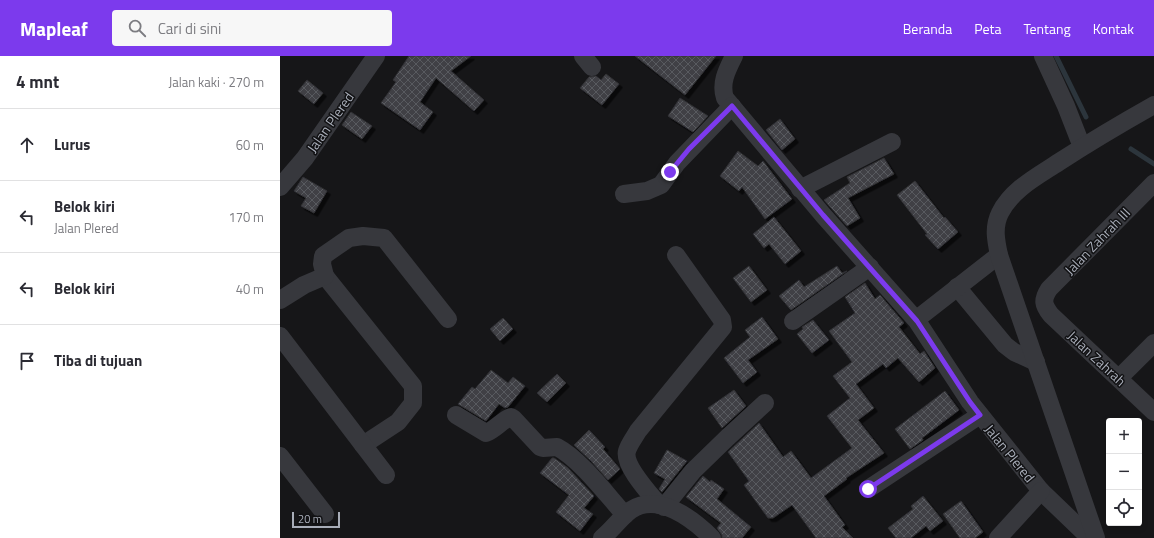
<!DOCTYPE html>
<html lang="id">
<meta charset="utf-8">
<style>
:root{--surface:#fff;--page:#f7f7f7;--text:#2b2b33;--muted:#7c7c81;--line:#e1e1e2;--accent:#7c3aed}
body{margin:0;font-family:"Titillium Web",sans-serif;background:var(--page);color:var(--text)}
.controls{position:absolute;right:12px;bottom:12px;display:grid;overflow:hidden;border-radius:4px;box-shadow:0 2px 6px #0003}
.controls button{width:36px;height:36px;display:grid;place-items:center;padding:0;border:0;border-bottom:1px solid var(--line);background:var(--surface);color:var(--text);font:20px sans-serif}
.scale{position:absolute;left:12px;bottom:10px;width:48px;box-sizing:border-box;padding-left:4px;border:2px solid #a8adb8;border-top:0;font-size:11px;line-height:14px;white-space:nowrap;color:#a8adb8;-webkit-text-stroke:3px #111113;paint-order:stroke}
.stop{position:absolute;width:12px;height:12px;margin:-9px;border:3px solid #7c3aed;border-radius:50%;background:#fff}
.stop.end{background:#7c3aed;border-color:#fff;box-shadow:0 1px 4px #0008}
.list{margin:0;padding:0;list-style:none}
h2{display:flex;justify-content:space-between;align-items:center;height:52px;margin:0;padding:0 16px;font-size:17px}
h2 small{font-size:13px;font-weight:400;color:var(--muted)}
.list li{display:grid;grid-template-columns:26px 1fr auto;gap:12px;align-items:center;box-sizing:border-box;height:72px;padding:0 16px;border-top:1px solid var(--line)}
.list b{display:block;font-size:15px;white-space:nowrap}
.list p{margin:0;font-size:13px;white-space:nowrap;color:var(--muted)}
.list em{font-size:13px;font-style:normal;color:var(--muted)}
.icon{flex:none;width:22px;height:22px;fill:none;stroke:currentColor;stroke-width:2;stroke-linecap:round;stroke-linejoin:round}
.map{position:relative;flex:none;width:874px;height:482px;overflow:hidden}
header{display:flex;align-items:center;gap:24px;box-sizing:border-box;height:56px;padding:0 20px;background:var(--accent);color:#fff}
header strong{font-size:19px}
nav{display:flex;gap:22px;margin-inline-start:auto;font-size:14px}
.search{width:280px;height:36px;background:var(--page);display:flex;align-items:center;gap:10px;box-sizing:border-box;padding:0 14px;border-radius:4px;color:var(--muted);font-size:15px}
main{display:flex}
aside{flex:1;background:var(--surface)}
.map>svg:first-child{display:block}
</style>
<header>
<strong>Mapleaf</strong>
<div class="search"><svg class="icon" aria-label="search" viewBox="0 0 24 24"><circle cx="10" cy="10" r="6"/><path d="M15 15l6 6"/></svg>Cari di sini</div>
<nav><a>Beranda</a><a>Peta</a><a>Tentang</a><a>Kontak</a></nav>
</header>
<main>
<aside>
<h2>4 mnt<small>Jalan kaki · 270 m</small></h2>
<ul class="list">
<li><svg class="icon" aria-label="ahead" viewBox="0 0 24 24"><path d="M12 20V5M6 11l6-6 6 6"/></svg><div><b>Lurus</b></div><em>60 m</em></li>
<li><svg class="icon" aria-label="left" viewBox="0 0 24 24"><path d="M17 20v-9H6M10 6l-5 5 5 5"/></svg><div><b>Belok kiri</b><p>Jalan Plered</p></div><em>170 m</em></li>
<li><svg class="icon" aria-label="left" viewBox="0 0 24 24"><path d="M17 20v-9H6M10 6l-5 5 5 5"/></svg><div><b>Belok kiri</b></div><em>40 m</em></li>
<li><svg class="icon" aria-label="arrive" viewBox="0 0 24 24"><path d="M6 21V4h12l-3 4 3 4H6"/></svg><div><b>Tiba di tujuan</b></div></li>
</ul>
</aside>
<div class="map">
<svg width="874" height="482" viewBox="0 0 874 482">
<defs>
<pattern id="building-cross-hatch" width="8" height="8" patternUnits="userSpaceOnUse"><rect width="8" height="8" fill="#404145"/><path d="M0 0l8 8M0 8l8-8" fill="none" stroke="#595a5e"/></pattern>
<filter id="shadow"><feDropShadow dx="3.5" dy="3.5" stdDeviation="0" flood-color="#0009"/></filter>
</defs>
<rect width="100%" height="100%" fill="#161618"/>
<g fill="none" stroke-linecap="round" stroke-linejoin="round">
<g stroke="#2c353c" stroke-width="5">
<path d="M 776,0 L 806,61"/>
<path d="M 851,93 L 874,108"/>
</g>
</g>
<g fill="url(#building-cross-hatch)" stroke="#303034" filter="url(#shadow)">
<path d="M 129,0 L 191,0 L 171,15 L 204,44 L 194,55 L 156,22 L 140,46 L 153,56 L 140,74 L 101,47 L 116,26 L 113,24 Z"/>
<path d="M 355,0 L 436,0 L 405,39 Z"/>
<path d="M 326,18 L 339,28 L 322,49 L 300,32 L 309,21 L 316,20 L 321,24 Z"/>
<path d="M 27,24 L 43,37 L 34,48 L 18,35 Z"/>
<path d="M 400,42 L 428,60 L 413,76 L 388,60 Z"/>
<path d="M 71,56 L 92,70 L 82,83 L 62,69 Z"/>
<path d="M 500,63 L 515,83 L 502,94 L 486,74 Z"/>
<path d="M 458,95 L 478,110 L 483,105 L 512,143 L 485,163 L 462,131 L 459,135 L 440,120 Z"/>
<path d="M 604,102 L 614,118 L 568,142 L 580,162 L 567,170 L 544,144 L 570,127 L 567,121 Z"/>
<path d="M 23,121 L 47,135 L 34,157 L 21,150 L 26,142 L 14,135 Z"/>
<path d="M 635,125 L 664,162 L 665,161 L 678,176 L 658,193 L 645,179 L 647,178 L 617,139 Z"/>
<path d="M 494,161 L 521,195 L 505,208 L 489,188 L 484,192 L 473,178 Z"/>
<path d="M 469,210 L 487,234 L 471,246 L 453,222 Z"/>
<path d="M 557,210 L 562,217 L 567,215 L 511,254 L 499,240 L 519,224 L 524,231 Z"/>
<path d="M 585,227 L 595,243 L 600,239 L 624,267 L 619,271 L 640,298 L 644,295 L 655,312 L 639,326 L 618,302 L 606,312 L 603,308 L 576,328 L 594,352 L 578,364 L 604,397 L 566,422 L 567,423 L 544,440 L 565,469 L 562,471 L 573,482 L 536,482 L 512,449 L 493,462 L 488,462 L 464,429 L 469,425 L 448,396 L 479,367 L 503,401 L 511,395 L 531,422 L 572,392 L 547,360 L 570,342 L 553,320 L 572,306 L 549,275 L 575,257 L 565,241 Z"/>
<path d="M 482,261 L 498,283 L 468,304 L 477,316 L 463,327 L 444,302 L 470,281 L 465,274 Z"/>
<path d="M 223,262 L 233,273 L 220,285 L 210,273 Z"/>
<path d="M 533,264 L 549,284 L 532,297 L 517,278 L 523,273 L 522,271 Z"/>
<path d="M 211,314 L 228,327 L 233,321 L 245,330 L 228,351 L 225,352 L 219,348 L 206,365 L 178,348 L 192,331 L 195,333 Z"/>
<path d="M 277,318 L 286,327 L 267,346 L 257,337 Z"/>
<path d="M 454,334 L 466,350 L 442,372 L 428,352 Z"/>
<path d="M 665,335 L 679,354 L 642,382 L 643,384 L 630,393 L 615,373 Z"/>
<path d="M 309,374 L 325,391 L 323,393 L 340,413 L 328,424 L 311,405 L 294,389 Z"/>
<path d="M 387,394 L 407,405 L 382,436 L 379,433 L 385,423 L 374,417 Z"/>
<path d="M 272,402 L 274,402 L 288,412 L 314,440 L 304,452 L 313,458 L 300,475 L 276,456 L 289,439 L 260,417 Z"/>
<path d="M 423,420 L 430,426 L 431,424 L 444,433 L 437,443 L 471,471 L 462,482 L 442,482 L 442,479 L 437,472 L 441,467 L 406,441 Z"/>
<path d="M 643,440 L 663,465 L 650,475 L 646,470 L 631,482 L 616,482 L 608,472 L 633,453 L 631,450 Z"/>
<path d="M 681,445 L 703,476 L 695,482 L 680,482 L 663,458 Z"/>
</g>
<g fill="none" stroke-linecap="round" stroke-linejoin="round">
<g stroke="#37383d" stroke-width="18">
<path d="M 303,0 L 312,11"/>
<path d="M 454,0 C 447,14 440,27 445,42 L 543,159 L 637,265 L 690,346 L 761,435 L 810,482"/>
<path d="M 763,0 L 786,50 L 802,91"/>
<path d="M 874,127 L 769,233 C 762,244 763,249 771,259 L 874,356"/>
<path d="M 0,131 L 25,102 L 96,0"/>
<path d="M 520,133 L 612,86"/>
<path d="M 344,138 L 367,135 L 381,129 L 397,107 L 452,50"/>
<path d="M 45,220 L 133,330 L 133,347 L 118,366 L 83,389"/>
<path d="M 677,231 L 725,289 L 734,296 L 756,306"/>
<path d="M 0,244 L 24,229 L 45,220 L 42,208 L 43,200 L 69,182 L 83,180 L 104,182 L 168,263"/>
<path d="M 642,259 L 719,199"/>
<path d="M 513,265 L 590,211"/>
<path d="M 0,280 L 106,419"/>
<path d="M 839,322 L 874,287"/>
<path d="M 176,359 L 206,377 C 216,373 222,364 231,361 L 234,363 L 260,391 L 263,392 L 277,391 C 300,403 327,439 345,459"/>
<path d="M 0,400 L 45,458"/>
<path d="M 588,433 L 700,359"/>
<path d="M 379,449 C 370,438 343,409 347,395 C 349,388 354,382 358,375 L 443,271 L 442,264 L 396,199"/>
<path d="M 384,451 L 413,415 L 448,381 L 485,347"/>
<path d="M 322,482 C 333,473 340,462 351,454 C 378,436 413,463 432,482"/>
<path d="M 718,482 L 761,435"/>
<path d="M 816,482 L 719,199 C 716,185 713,171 720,157 C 732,133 758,120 779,106 C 810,86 842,67 874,49"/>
</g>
</g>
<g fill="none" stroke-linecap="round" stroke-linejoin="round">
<path stroke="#7c3aed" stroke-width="5" d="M 390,116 L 409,93 L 452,50 L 543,159 L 637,265 L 690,346 L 700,359 L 588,433"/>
</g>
<g text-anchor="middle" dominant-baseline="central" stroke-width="3" stroke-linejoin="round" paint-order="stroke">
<g font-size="14" fill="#a8adb8" stroke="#111113">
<text transform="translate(50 66) rotate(-55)">Jalan Plered</text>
<text transform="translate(817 185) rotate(-46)">Jalan Zahrah III</text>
<text transform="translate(817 302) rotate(43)">Jalan Zahrah</text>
<text transform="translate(730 397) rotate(51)">Jalan Plered</text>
</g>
</g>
</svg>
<div class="controls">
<button>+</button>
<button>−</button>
<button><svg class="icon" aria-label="locate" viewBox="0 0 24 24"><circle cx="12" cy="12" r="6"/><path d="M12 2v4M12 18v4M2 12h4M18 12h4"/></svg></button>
</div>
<div class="scale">20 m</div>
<div class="stop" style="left:588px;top:433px"></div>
<div class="stop end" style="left:390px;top:116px"></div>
</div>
</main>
